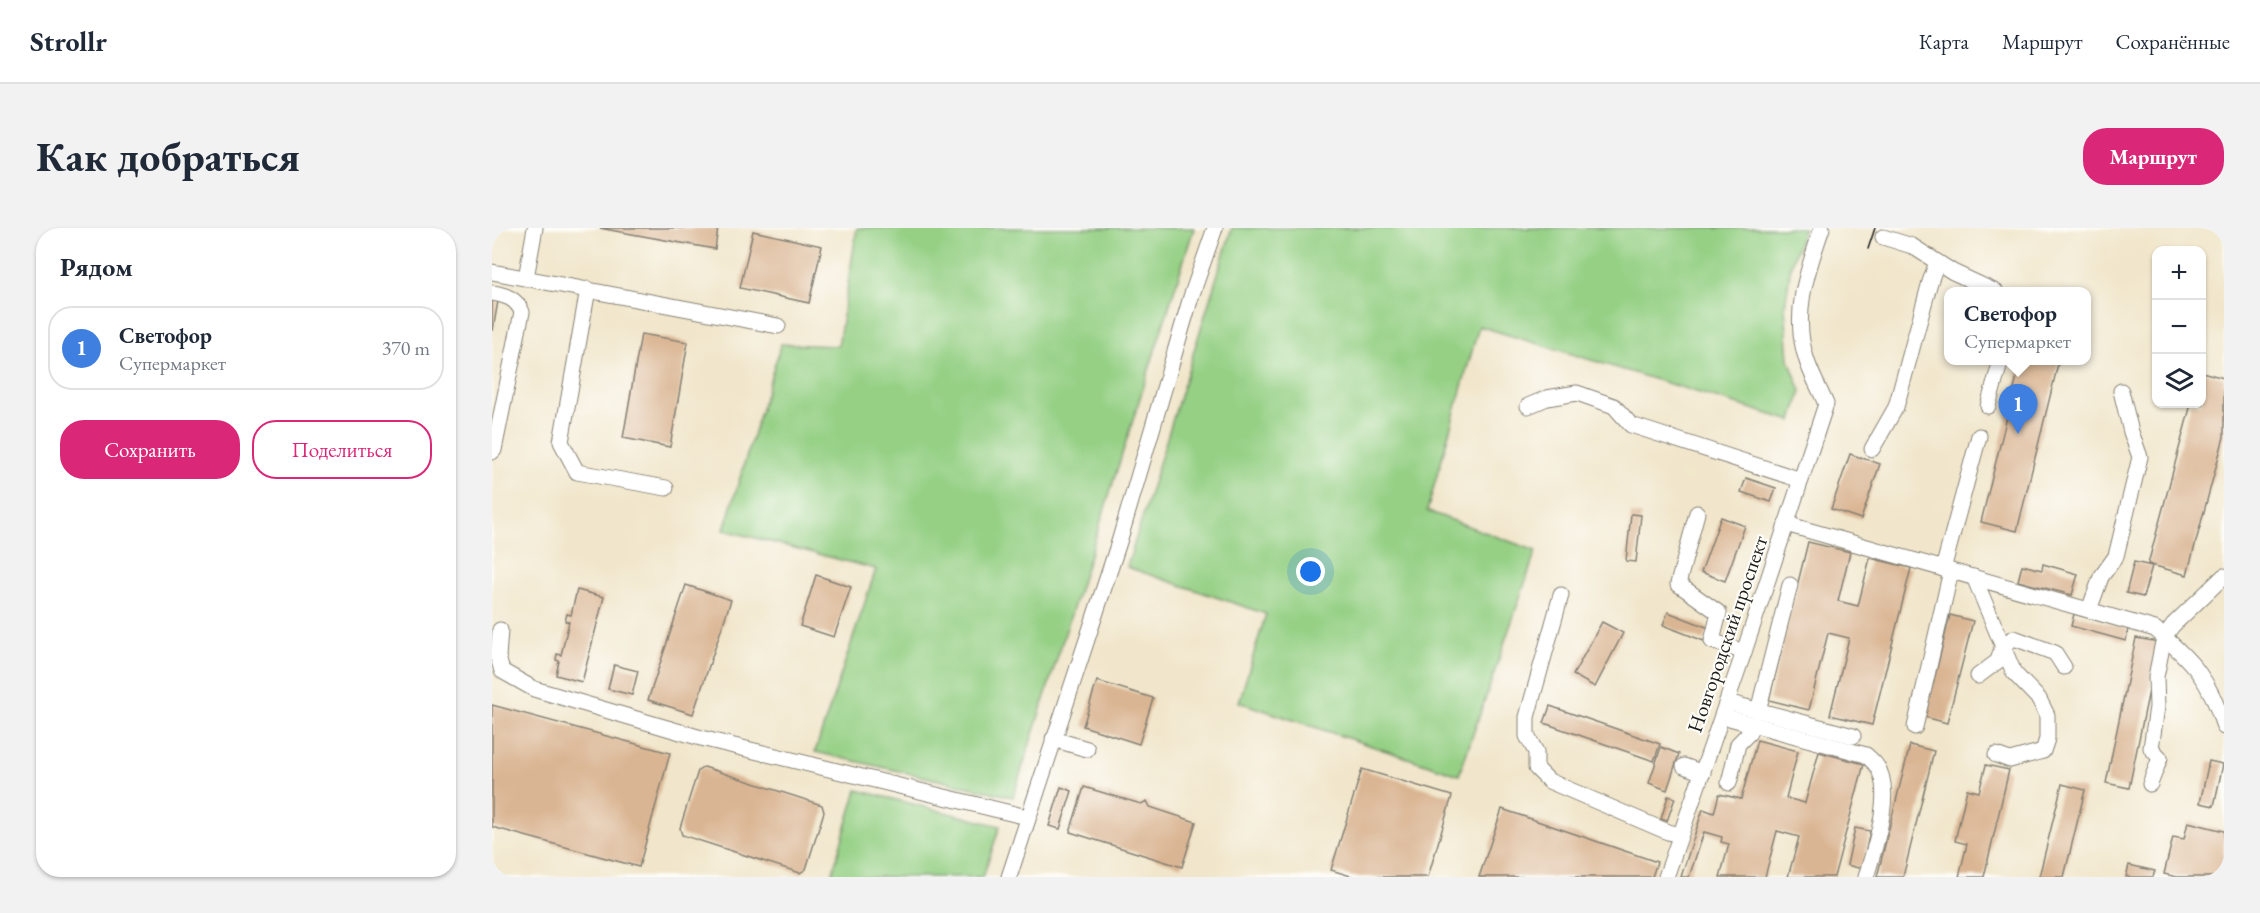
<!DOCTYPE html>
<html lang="ru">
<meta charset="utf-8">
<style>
:root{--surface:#fff;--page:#f2f2f3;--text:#1f2937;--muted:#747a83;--line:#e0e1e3;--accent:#db2777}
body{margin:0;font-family:"EB Garamond",serif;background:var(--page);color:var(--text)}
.controls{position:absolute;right:18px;top:18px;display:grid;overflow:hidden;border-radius:12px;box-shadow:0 2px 4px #0004}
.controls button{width:54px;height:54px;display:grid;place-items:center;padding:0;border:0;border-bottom:2px solid var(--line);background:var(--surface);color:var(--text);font:30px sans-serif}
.you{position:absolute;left:819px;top:344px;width:21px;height:21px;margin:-15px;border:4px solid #fff;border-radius:50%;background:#1a73e8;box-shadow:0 0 0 9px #1a73e833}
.badge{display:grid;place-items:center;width:39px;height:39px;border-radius:50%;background:var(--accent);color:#fff;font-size:20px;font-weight:700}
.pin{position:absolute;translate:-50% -50px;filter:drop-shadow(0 2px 3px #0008)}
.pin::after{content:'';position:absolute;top:32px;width:21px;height:18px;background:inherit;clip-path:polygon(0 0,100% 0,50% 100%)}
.popup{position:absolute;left:1452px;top:59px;width:147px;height:78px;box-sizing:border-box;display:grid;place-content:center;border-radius:12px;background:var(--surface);filter:drop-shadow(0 2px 4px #0005);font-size:20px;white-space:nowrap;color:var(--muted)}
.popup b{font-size:22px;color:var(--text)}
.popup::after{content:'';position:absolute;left:50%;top:100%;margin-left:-12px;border:12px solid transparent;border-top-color:var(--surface)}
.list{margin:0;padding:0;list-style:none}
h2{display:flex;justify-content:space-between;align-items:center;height:78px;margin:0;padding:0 24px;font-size:26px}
h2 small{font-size:20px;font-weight:400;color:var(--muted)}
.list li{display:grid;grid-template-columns:39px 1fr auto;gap:18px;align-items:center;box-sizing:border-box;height:84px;margin:0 12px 12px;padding:0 12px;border:2px solid var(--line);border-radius:24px}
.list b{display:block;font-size:22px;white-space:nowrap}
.list p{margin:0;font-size:20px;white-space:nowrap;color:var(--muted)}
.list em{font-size:20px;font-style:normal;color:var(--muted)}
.actions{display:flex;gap:12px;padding:18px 24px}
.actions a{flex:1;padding:14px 0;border:2px solid var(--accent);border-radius:24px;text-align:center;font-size:21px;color:var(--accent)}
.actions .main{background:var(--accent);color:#fff}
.icon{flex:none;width:33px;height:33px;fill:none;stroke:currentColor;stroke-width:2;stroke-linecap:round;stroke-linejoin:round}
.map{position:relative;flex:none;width:1732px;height:649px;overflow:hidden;border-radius:24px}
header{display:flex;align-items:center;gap:36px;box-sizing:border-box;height:84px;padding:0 30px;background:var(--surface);border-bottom:2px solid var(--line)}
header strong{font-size:28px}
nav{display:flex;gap:33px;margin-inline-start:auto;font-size:21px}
.intro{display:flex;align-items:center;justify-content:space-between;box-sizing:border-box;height:144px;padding:0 36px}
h1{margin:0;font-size:42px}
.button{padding:15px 27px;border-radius:24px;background:var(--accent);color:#fff;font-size:21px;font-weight:700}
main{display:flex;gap:36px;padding:0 36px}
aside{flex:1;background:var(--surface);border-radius:24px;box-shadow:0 2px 4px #0004}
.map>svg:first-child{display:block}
</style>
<header>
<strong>Strollr</strong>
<nav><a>Карта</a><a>Маршрут</a><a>Сохранённые</a></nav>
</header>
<div class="intro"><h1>Как добраться</h1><a class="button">Маршрут</a></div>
<main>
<aside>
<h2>Рядом<small></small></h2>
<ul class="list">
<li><span class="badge" style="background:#3f7fe0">1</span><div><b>Светофор</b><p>Супермаркет</p></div><em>370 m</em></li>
</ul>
<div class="actions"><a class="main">Сохранить</a><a>Поделиться</a></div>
</aside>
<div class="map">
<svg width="1732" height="649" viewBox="0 0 1732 649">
<rect width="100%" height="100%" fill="#fdfcf7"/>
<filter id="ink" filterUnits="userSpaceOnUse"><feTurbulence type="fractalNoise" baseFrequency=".0167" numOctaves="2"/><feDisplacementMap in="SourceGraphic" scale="12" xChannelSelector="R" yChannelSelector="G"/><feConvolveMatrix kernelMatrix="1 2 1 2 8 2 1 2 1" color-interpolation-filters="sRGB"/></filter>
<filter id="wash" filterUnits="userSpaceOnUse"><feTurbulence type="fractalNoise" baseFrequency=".008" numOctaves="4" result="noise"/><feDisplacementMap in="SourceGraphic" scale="24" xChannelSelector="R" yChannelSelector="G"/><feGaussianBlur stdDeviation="1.35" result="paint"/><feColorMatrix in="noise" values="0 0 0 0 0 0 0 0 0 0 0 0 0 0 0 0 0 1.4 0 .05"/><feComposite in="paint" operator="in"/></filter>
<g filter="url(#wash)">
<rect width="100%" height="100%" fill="#f1e6cb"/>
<g fill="#95d085" stroke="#587650" stroke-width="1.5">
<path d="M 365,0 L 702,0 L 521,569 L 323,524 L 384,341 L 232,302 L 289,116 L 346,118 Z"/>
<path d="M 740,0 L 1312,0 L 1299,37 L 1293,78 L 1297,132 L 1309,163 L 1300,193 L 987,98 L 935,283 L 1044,323 L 967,547 L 747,474 L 774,386 L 635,339 Z"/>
<path d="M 365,562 L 508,598 L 491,649 L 339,649 Z"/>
</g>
<g id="blocks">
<g fill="#dab593">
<path d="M 107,0 L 226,0 L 223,21 Z"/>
<path d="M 261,3 L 330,18 L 317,75 L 248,60 Z"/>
<path d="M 0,72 L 6,73 L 1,102 L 0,102 Z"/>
<path d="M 149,106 L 196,114 L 178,219 L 131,210 Z"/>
<path d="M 1529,132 L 1567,132 L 1525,303 L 1489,294 Z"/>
<path d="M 1710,144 L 1732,150 L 1732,209 L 1695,347 L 1656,336 L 1699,176 L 1710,176 Z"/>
<path d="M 1358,226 L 1388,236 L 1369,291 L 1339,281 Z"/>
<path d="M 1254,250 L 1284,260 L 1279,274 L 1249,264 Z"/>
<path d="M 1139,286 L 1149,287 L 1144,334 L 1134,333 Z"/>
<path d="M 1229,289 L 1253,298 L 1233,353 L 1209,344 Z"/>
<path d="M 1316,314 L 1358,324 L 1346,373 L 1366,378 L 1378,330 L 1419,340 L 1380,497 L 1338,487 L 1357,410 L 1336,405 L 1317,482 L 1277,472 Z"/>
<path d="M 1642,334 L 1660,338 L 1651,369 L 1634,365 Z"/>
<path d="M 1551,336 L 1586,346 L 1580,367 L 1526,353 L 1530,337 L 1550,342 Z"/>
<path d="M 324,347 L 359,359 L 342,409 L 308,398 Z"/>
<path d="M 194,357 L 239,372 L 201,486 L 156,472 Z"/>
<path d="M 85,362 L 112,369 L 90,454 L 64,447 L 67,433 L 64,432 L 65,426 L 69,427 L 77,394 L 73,393 L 75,386 L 79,387 Z"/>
<path d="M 1176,384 L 1217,400 L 1212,413 L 1171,397 Z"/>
<path d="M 1582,386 L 1636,401 L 1634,413 L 1579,398 Z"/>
<path d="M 1458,387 L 1481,393 L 1455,495 L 1433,489 Z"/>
<path d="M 1110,394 L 1131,405 L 1103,459 L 1081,447 Z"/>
<path d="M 1644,410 L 1667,414 L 1637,560 L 1614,555 Z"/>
<path d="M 122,437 L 146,443 L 140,467 L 116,461 Z"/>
<path d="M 605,453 L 661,470 L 647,516 L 591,498 Z"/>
<path d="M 0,477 L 178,525 L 147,639 L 0,599 Z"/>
<path d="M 1058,478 L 1168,516 L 1162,533 L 1052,495 Z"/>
<path d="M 1265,512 L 1306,523 L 1294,570 L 1313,575 L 1327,524 L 1372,536 L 1342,649 L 1296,649 L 1307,609 L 1285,603 L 1273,649 L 1228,649 L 1237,616 L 1229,614 L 1230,609 L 1212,604 L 1197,649 L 1189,649 L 1211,581 L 1222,585 L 1227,566 L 1249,571 Z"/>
<path d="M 1418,517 L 1442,523 L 1411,649 L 1385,649 Z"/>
<path d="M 1169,519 L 1187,526 L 1175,562 L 1157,555 Z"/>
<path d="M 1717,533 L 1731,536 L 1722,578 L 1708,575 Z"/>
<path d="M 1494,537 L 1517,542 L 1492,649 L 1467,649 L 1475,616 L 1463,613 L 1475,561 L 1487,564 Z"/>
<path d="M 212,539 L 330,577 L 332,584 L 314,641 L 308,645 L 190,607 L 188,600 L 197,571 L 206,543 Z"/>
<path d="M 870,541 L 960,568 L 936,649 L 862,649 L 839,642 Z"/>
<path d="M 1570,556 L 1593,562 L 1572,649 L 1547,649 Z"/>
<path d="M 569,559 L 580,563 L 568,601 L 557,598 Z"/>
<path d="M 592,559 L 649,576 L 655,573 L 658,579 L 704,594 L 690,639 L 578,604 Z"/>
<path d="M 1176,568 L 1183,570 L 1175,593 L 1169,591 Z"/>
<path d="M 1010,581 L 1165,634 L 1160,649 L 987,649 Z"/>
<path d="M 1696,594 L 1732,603 L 1732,649 L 1685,649 L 1672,646 L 1681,609 L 1692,611 Z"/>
<path d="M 1363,600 L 1378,603 L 1370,641 L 1355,637 Z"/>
<path d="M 1637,637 L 1663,643 L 1661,649 L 1634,649 Z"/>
</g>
</g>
</g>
<g filter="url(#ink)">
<use href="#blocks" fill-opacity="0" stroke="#868174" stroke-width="1.5"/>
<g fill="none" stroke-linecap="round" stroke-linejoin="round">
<defs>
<g id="minor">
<path d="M 1391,9 L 1420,18 L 1461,44 L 1504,64"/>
<path d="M 0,44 L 286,98"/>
<path d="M 34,50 L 43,0"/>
<path d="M 96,61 L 69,214 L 85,244 L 174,260"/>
<path d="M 0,65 C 13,67 24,70 30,84 L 2,222 L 0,224"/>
<path d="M 1036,178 L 1055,170 L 1085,165 L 1122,178 L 1139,197 L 1309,252"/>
<path d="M 1496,178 L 1509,132"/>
<path d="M 1380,221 L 1404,179 L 1438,54 L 1445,34"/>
<path d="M 1205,285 L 1186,356 L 1227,385 L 1220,413 L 1252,424"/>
<path d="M 1294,296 L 1663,401 C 1700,433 1718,451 1732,499"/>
<path d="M 1451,341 L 1487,208"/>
<path d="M 1482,349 L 1522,445 L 1547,471 L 1555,487 L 1555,511 L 1551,523 L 1518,532 L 1504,527"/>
<path d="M 1069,367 L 1035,489 L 1035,508 L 1044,524 L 1044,540 L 1057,553 L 1176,604 L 1188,607"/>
<path d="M 1597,382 L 1609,349 L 1624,328 L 1648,229 L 1639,204 L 1629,163"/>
<path d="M 8,402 L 6,429 L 10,443 L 42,461 L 209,510 L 535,589"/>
<path d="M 1486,448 L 1506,433 L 1511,417 L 1522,410 L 1563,425 L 1572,439"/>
<path d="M 1235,474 L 1361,508"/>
<path d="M 1266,483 L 1298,357"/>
<path d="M 1230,488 L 1374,527 C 1377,530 1381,533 1384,537 C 1403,562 1382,622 1374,649"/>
<path d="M 1423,499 L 1459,343"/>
<path d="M 561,511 L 595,521"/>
<path d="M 1192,538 L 1211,545"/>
<path d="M 1237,555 L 1246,516 L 1257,505 L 1259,496"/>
<path d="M 1658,556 L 1668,530 L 1659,520 L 1665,479 L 1664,449 L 1672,409 L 1681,397 L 1732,348"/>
<path d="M 517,649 L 627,314 L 699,69 L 723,0"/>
<path d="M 1174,649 L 1252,424 L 1334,176 C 1328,162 1320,148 1315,133 C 1299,87 1315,44 1330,0"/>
</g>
</defs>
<use href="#minor" stroke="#868174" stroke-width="17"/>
<use href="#minor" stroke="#fff" stroke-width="15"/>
<path stroke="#1c1c1c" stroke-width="1.5" d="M 1376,21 L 1383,0"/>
</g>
</g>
<g text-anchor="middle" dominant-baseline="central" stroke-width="4.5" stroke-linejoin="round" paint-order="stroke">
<g font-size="21" fill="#1c1c1c" stroke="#fdfcf7">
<text transform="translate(1235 406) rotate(-71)">Новгородский проспект</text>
</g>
</g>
</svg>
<div class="controls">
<button>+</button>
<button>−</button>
<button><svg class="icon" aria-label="layers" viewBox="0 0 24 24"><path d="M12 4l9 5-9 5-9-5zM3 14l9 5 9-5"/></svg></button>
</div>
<div class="you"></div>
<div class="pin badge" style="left:1526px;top:206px;background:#3f7fe0">1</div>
<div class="popup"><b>Светофор</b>Супермаркет</div>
</div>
</main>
